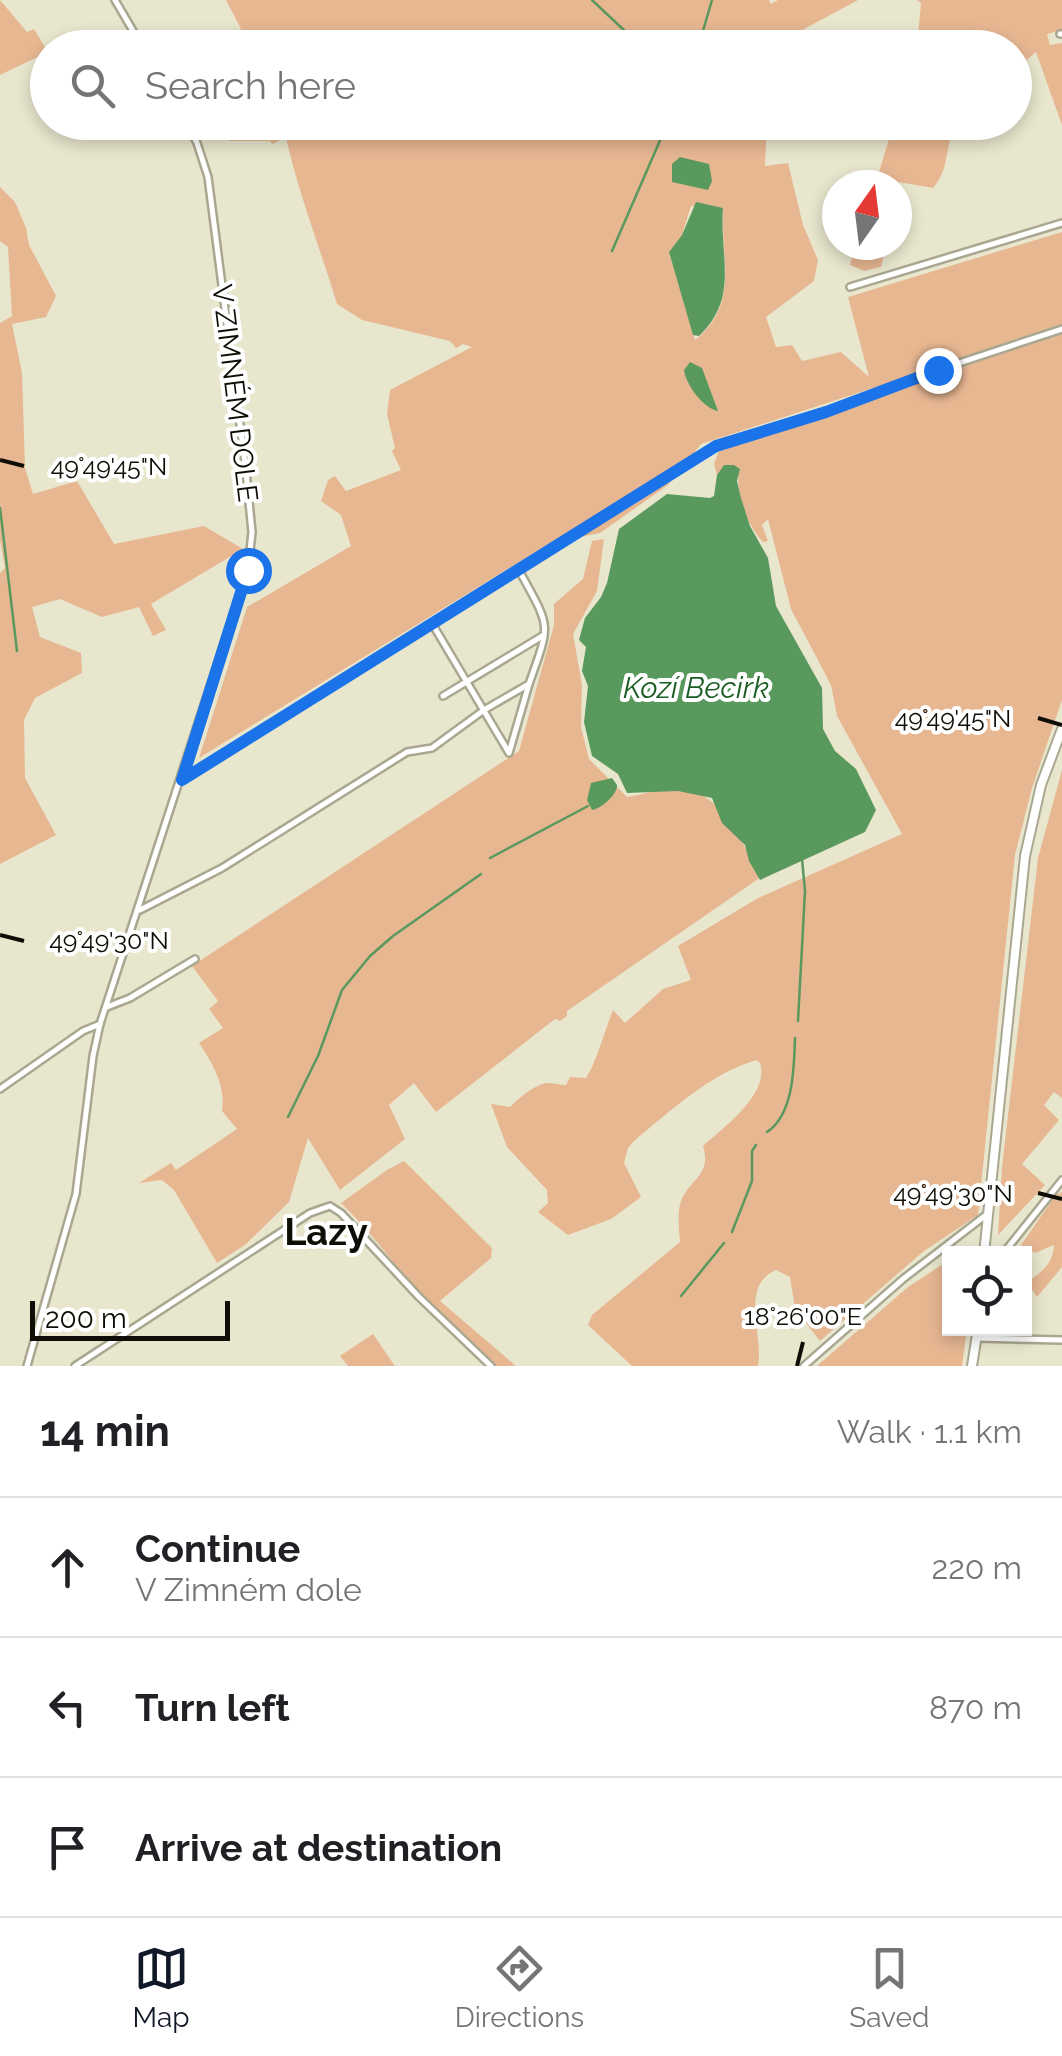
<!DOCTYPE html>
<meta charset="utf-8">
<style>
:root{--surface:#fff;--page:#f2f2f2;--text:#202124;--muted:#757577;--line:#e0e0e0;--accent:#111827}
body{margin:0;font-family:Raleway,sans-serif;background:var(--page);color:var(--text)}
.controls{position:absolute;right:30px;bottom:30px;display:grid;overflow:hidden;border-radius:0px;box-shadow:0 5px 15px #0003}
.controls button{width:90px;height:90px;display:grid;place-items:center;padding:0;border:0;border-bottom:2px solid var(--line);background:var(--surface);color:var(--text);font:50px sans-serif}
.compass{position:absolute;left:822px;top:170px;width:90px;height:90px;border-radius:50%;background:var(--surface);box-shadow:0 5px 15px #0003;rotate:14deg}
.scale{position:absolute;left:30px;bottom:25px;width:200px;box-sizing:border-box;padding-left:10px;border:5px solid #0f0e06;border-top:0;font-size:28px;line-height:35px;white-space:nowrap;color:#0f0e06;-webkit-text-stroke:8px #fff;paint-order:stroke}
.stop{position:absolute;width:30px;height:30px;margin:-22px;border:8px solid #1a73e8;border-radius:50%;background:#fff}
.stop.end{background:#1a73e8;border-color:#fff;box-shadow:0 2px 10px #0008}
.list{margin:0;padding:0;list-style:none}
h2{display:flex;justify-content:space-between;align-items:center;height:130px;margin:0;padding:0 40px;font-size:42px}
h2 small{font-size:32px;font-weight:400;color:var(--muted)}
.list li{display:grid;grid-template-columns:65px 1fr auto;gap:30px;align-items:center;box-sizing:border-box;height:140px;padding:0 40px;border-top:2px solid var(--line)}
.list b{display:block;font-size:38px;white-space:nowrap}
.list p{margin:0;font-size:32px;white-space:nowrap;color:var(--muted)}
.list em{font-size:32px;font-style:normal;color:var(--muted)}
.icon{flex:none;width:55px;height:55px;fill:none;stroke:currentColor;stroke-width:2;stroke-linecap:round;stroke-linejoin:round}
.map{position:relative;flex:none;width:1062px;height:1366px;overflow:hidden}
.search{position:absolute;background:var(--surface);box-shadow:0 5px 15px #0003;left:30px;right:30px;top:30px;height:110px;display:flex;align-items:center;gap:25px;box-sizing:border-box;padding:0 35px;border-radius:55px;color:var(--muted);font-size:38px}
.sheet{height:550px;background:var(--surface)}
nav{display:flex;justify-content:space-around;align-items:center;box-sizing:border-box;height:140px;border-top:2px solid var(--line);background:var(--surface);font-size:28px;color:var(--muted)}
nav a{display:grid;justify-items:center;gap:5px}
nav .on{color:var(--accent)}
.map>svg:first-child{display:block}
</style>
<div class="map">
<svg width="1062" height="1366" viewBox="0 0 1062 1366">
<rect width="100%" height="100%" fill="#e9e6ce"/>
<g fill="#e7b792" fill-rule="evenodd">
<path d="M 0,0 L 27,32 L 34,29 L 48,52 L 0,75 Z"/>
<path d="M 226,0 L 769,0 L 771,4 L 778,0 L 858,0 L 780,42 L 780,47 L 221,47 L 241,29 Z"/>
<path d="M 917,0 L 1062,0 L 1062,30 L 1047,34 L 1050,45 L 1062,43 L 1062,125 L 1036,52 L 1015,70 L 1014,48 L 917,47 L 921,3 Z"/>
<path d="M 243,122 L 767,123 L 765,166 L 788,163 L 803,225 L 818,260 L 814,281 L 766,317 L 776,347 L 792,345 L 802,361 L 841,352 L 869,377 L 848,297 L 1062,232 L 1062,700 L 1032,788 L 1015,855 L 978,1215 L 924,1251 L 820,1341 L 795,1309 L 790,1277 L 776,1270 C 739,1286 764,1335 758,1366 L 632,1366 L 588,1325 L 592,1315 L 680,1242 C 679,1230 677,1212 681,1201 C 690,1178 712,1176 703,1146 C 723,1128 770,1094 760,1063 L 756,1060 C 710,1074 670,1111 634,1141 L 628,1148 L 624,1163 L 641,1197 L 611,1219 L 568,1235 L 538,1212 L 548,1203 L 547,1190 L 507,1147 L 491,1104 L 510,1107 C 519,1098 535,1084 548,1083 C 554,1083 560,1085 566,1085 L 570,1077 L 586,1078 C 596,1063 605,1030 613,1010 L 625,1023 L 663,989 L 691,980 L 678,946 L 758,898 L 902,834 L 837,716 L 831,685 L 791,609 L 768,519 L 762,525 L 768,541 L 763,542 C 746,524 735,493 739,469 L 725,465 L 717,475 L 714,464 L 720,448 L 761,434 L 821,420 L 875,395 L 873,388 L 701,444 L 668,485 L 600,533 L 550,543 L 199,758 L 247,607 L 351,546 L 341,515 L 321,501 L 328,480 L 335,476 L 346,491 L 401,470 L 392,451 L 395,448 L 387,414 L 390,390 L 472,347 L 463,344 L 456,348 L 450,341 L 362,320 L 337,304 C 320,248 299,195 286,138 L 272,144 L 270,141 L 229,141 L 232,128 ZM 691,206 L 723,208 C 720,257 741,303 695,340 L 669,252 L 682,235 Z"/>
<path d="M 894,123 L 959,123 C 942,144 952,167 933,188 L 899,182 L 897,190 L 897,185 L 875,185 Z"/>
<path d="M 0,187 L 15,202 L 26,228 L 29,245 L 56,296 L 46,317 L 12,324 L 22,373 L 25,468 L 33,494 L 77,481 L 114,544 L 204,526 L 243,549 L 151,604 L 166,630 L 153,636 L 139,607 L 102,617 L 60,599 L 32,607 L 40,637 L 81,653 L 82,673 L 35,698 L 24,720 L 25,778 L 56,835 L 0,864 L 0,573 L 5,568 L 0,540 L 0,323 L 12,316 L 8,247 L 0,241 Z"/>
<path d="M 856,245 L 886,245 L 881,267 L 864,271 L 850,265 Z"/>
<path d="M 604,539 L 597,591 L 573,634 L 582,685 L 581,727 L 589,759 L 627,797 C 642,795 658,789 673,789 C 723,787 740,841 761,877 L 567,1011 L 567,1016 L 560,1021 L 555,1019 L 436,1112 L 414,1083 L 389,1105 L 405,1139 L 340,1190 L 308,1138 L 289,1202 L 245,1245 L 217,1263 L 174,1190 L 162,1180 L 139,1183 L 171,1163 L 176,1170 L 237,1129 L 222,1111 C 226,1086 213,1064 199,1043 L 223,1028 L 209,1009 L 218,1001 L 192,966 L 519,751 L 554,625 L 554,604 L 583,579 L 592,541 Z"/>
<path d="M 1062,770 L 1062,1098 L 1054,1092 L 1044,1105 L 1059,1120 L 1022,1164 L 1045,1185 L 998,1235 L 1002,1167 L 1038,858 Z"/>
<path d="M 404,1161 L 492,1248 L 491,1258 L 440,1301 L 516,1366 L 496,1366 C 471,1344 446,1321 423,1296 C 395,1266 371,1232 341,1203 L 387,1170 Z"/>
<path d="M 1062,1192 L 1062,1267 L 1037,1297 L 1027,1282 C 1042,1272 1053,1264 1054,1245 L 1035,1253 L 1021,1245 L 1055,1196 Z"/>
<path d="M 949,1260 L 950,1328 L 967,1329 L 962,1366 L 817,1366 L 908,1287 Z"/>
<path d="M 373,1334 L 395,1366 L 348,1366 L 340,1356 Z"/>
</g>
<g fill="#5a995e">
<path d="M 680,157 L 709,164 L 712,181 L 708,190 L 672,182 L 672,164 Z"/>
<path d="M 696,202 L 723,208 C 719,256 740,297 699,336 L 693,335 L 669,252 L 682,235 Z"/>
<path d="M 690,362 L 702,368 L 718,411 C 703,408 686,385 684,370 Z"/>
<path d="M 724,465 L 734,465 L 740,469 L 737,481 L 741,498 L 750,526 L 768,558 L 776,606 L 822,688 L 823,729 L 835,751 L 856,769 L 876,810 L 865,832 L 760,880 L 749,861 L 745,845 L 722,823 L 712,798 L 678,791 L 627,793 L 618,774 L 592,756 L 584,722 L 588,686 L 582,671 L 586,647 L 579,640 L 585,618 L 601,597 L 607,583 L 619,529 L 667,494 L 710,498 L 714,496 L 717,475 Z"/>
<path d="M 612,778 L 617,785 C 618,794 601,809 592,810 L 587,800 L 591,783 Z"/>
</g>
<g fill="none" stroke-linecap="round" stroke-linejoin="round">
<g stroke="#5a995e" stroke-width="2.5">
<path d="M 592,0 L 643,48"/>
<path d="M 698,48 L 712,0"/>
<path d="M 612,251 L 668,122"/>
<path d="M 0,508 L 17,651"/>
<path d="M 490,858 L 588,806"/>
<path d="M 798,1021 L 805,891 L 802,859"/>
<path d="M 288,1117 L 318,1056 L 342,990 L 370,956 L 393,936 L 481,874"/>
<path d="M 767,1132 C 794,1114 794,1067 795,1038"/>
<path d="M 732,1232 L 752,1181 L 752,1151 L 756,1145"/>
<path d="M 681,1296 L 724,1243"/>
</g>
<defs>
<g id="street">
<path d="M 115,0 L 143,48"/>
<path d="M 1060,34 L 1062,34"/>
<path d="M 850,287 L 1062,223"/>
<path d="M 433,625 L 509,753 L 529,684"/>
<path d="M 443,696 L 544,635"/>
<path d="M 185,778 L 716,446 L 826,412 L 938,370 L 1062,329"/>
<path d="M 140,910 L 222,868 L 407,752 L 432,748 L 484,710 L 529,684 C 551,622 551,629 520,572"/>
<path d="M 107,1007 L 130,998 L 195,959"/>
<path d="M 0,1089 L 83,1031 L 100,1024"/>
<path d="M 995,1254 L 1006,1250 L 1062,1180"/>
<path d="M 977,1338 L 1062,1340"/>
<path d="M 27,1366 L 76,1194 L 93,1056 L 100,1024 L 248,570 L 252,532 L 246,471 L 208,177 L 197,143 L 186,122"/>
<path d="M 75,1366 L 310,1213 L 330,1206 L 341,1213 L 419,1297 L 491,1366"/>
<path d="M 804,1366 L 903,1279 L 986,1215"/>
</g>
<g id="secondary">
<path d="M 984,1254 L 1025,856 L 1041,785 L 1062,729"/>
<path d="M 972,1366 L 978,1328"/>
</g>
</defs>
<use href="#street" stroke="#a9a790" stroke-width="10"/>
<use href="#secondary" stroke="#a9a790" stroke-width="12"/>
<use href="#street" stroke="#fff" stroke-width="5"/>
<use href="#secondary" stroke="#fff" stroke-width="8"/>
</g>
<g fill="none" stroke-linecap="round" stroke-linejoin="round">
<path stroke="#1a73e8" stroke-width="12" d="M 248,570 L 182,780 L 716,446 L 826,412 L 938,370"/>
</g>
<path fill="none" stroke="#0f0e06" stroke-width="4" d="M 0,460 L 24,466M 1038,718 L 1062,725M 0,935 L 24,941M 1038,1193 L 1062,1199M 797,1366 L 803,1342"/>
<g text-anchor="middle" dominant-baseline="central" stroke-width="8" stroke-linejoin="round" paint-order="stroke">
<g font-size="28" fill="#0f0e06" stroke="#fff">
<text transform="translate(235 393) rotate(83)">V ZIMNÉM DOLE</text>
</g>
<g font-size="30" font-style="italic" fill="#1b5d24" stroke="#fff">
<text x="696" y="687">Kozí Becirk</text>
</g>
<g font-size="38" font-weight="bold" fill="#0f0e06" stroke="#fff">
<text x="326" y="1231">Lazy</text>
</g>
</g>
<g font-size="25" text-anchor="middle" fill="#0f0e06" stroke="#fff" stroke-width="8" stroke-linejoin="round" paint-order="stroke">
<text x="109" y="475">49°49'45"N</text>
<text x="953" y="727">49°49'45"N</text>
<text x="109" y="949">49°49'30"N</text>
<text x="953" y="1202">49°49'30"N</text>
<text x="803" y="1325">18°26'00"E</text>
</g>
</svg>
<div class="controls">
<button><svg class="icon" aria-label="locate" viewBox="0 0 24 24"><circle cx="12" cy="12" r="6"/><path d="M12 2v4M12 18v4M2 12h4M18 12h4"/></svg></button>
</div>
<svg class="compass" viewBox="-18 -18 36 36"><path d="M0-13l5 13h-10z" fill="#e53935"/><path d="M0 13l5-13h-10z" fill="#757577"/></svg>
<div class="scale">200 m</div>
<div class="stop" style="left:248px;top:570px"></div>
<div class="stop end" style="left:938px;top:370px"></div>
<div class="search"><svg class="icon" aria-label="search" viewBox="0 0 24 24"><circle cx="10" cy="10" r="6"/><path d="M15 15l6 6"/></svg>Search here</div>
</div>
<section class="sheet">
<h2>14 min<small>Walk · 1.1 km</small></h2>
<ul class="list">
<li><svg class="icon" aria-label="ahead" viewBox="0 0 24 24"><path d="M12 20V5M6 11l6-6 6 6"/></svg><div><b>Continue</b><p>V Zimném dole</p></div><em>220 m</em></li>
<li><svg class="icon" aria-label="left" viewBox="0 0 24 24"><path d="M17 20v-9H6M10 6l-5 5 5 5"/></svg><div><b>Turn left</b></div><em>870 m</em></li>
<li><svg class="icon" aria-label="arrive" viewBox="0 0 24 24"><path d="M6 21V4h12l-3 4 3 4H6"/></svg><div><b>Arrive at destination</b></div></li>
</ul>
</section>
<nav>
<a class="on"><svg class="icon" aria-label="map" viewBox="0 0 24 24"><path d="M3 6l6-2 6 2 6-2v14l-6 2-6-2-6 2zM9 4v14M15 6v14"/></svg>Map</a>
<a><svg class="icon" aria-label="directions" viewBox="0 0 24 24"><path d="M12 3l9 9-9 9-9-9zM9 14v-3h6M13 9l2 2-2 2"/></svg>Directions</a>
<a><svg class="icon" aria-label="saved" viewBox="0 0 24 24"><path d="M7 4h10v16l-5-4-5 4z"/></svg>Saved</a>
</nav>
